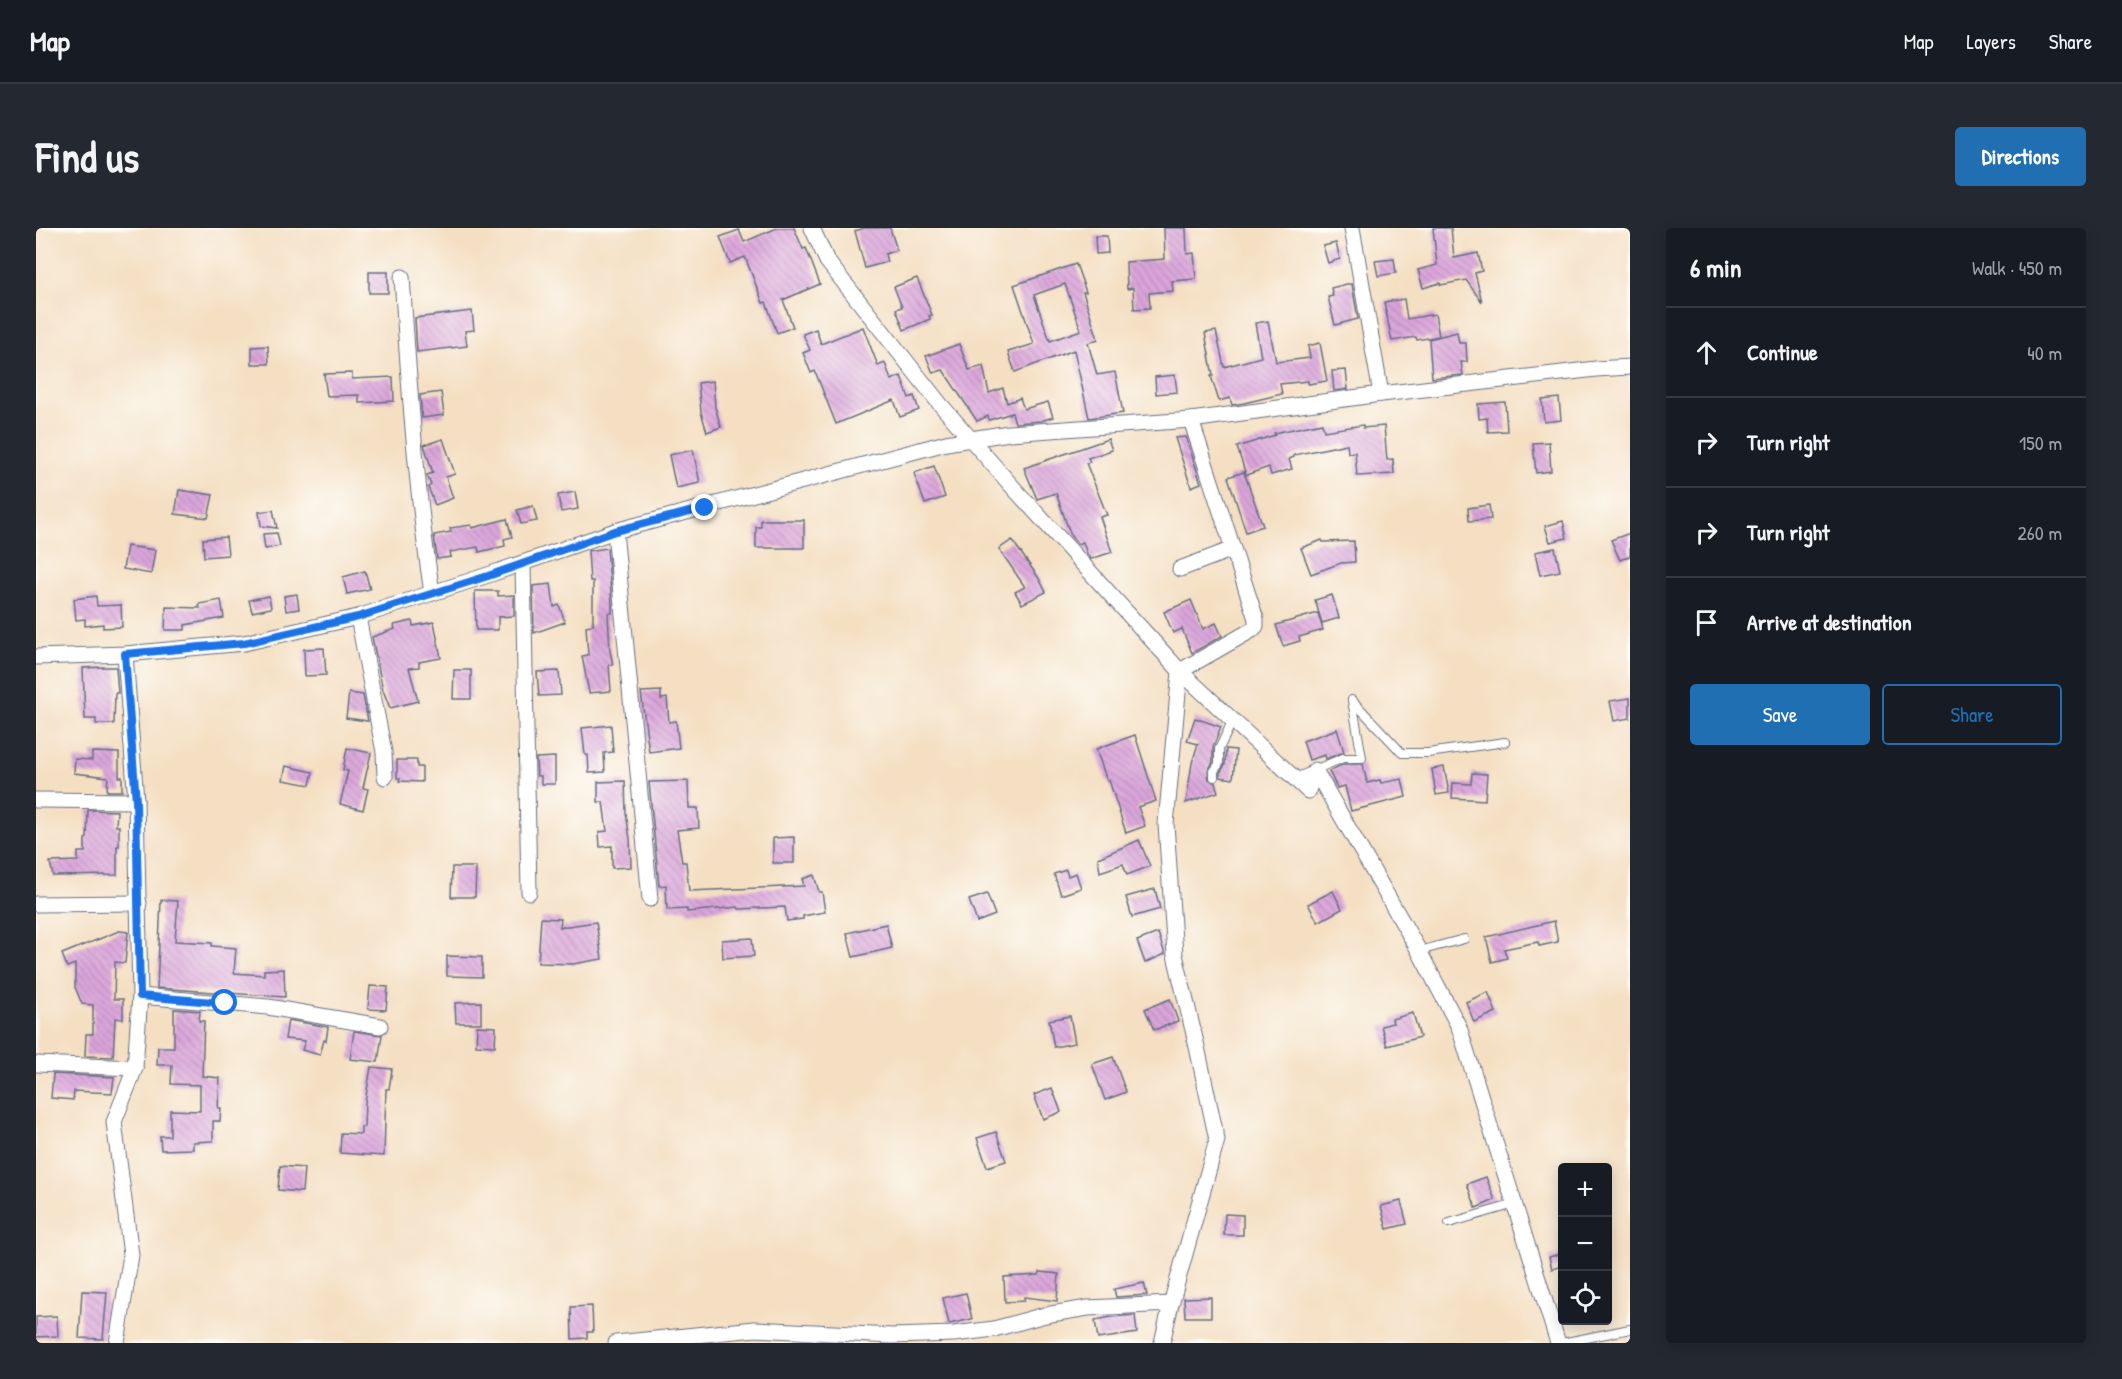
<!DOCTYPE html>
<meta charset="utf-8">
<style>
:root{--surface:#171b24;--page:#242831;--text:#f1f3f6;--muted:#9ea1a6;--line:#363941;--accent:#1f6fb2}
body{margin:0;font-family:"Patrick Hand",sans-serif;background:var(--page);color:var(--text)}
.controls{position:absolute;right:18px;bottom:18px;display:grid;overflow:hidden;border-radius:6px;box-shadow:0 3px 15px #0003}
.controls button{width:54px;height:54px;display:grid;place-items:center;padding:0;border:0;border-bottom:2px solid var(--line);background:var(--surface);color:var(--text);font:30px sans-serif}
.stop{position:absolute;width:18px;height:18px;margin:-14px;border:4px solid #1a73e8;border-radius:50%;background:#fff}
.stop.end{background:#1a73e8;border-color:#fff;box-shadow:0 2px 6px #0008}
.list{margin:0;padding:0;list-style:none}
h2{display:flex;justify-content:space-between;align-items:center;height:78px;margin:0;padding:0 24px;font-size:26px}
h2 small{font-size:20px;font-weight:400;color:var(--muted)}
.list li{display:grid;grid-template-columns:39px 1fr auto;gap:18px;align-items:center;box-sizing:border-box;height:90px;padding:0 24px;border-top:2px solid var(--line)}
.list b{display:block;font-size:22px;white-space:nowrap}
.list em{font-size:20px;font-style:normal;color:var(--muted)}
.actions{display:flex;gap:12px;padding:18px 24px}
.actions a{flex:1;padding:14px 0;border:2px solid var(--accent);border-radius:6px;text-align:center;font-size:21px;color:var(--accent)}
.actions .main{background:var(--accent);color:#fff}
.icon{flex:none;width:33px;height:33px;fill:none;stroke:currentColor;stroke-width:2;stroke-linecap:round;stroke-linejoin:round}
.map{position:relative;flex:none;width:1594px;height:1115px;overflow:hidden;border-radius:6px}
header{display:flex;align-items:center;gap:36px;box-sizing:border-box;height:84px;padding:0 30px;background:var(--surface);border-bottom:2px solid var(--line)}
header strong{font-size:28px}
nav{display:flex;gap:33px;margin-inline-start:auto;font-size:21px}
.intro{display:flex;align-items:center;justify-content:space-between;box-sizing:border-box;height:144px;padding:0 36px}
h1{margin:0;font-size:42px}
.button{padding:15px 27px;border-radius:6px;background:var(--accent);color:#fff;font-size:21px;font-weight:700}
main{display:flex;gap:36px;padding:0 36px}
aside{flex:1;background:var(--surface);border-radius:6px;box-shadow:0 3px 15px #0003}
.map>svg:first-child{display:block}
</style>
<header>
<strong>Map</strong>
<nav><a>Map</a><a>Layers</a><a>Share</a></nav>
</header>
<div class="intro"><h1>Find us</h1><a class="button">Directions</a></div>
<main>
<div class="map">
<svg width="1594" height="1115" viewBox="0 0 1594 1115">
<defs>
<pattern id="building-back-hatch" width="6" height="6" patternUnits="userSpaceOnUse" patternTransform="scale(1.5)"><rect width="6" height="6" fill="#dca6db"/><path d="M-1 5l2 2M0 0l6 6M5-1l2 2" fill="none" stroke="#b288b5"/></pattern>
</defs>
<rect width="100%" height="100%" fill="#fdfcf7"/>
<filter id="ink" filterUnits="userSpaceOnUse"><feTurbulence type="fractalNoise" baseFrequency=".0167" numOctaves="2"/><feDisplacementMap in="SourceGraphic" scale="12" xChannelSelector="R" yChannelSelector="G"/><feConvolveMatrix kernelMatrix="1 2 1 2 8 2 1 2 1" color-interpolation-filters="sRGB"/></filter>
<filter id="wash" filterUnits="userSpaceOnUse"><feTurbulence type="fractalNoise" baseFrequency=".008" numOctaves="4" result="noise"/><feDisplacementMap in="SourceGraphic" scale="24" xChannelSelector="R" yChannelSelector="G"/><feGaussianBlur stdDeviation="1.35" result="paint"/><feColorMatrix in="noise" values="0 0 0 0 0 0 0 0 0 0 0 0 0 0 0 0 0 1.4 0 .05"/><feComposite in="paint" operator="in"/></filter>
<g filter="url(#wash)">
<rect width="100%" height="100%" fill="#f4dfc2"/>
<g id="blocks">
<g fill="url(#building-back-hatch)" fill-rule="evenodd">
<path d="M 741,0 L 758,0 L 767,21 L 770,20 L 784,56 L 747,72 L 757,99 L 741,105 L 730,74 L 727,75 L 709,29 L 694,35 L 684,9 L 703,2 L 708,14 Z"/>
<path d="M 828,0 L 854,0 L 861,22 L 849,26 L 851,34 L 829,40 L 819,3 Z"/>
<path d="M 1128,0 L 1150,0 L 1151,26 L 1158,25 L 1160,51 L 1136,53 L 1137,63 L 1113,65 L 1114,80 L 1098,81 L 1097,60 L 1091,61 L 1090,34 L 1129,31 Z"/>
<path d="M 1397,0 L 1415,0 L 1418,30 L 1442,25 L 1446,43 L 1439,45 L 1446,74 L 1430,52 L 1405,57 L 1404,55 L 1387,60 L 1382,42 L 1401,37 Z"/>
<path d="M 1059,8 L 1071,8 L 1072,25 L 1060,26 Z"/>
<path d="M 1300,15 L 1304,31 L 1292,35 L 1287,18 Z"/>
<path d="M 1358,31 L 1360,45 L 1342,48 L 1339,33 Z"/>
<path d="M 1040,36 L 1050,64 L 1047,64 L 1062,111 L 1052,115 L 1061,147 L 1079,144 L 1087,185 L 1053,190 L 1038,122 L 979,144 L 972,124 L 998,116 L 978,57 ZM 1029,56 L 1045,102 L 1014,113 L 998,67 Z"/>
<rect x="333" y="44" width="19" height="21"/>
<path d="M 881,50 L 896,87 L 893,88 L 894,91 L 868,102 L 860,81 L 866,79 L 858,59 Z"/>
<path d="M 1311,56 L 1316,56 L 1322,91 L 1299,97 L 1292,69 L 1297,68 L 1295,60 Z"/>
<path d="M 1368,71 L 1371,91 L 1399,86 L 1403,108 L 1381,112 L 1380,109 L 1356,113 L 1348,74 Z"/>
<path d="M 436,83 L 438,102 L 429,103 L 431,118 L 381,124 L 379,90 Z"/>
<path d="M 1232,93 L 1240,134 L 1274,130 L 1272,118 L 1284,115 L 1291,153 L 1272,156 L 1272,153 L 1244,156 L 1246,166 L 1208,175 L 1196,177 L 1194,170 L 1183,173 L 1175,148 L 1177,148 L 1169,105 L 1180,103 L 1188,139 L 1225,129 L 1219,95 Z"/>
<path d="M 827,99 L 842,138 L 849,135 L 855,152 L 865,148 L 873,170 L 878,168 L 883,182 L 864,189 L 858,172 L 800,196 L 779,143 L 775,145 L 767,125 L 774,122 L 767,106 L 780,101 L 785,116 Z"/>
<path d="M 1421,104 L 1423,115 L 1430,115 L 1431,134 L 1425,134 L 1427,147 L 1396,150 L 1393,111 Z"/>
<path d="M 923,116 L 933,142 L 947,138 L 953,165 L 967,160 L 971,175 L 984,170 L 988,181 L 1012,174 L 1017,189 L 1005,193 L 979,195 L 976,185 L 953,192 L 952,188 L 941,193 L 907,142 L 897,145 L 890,128 Z"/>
<path d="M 232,118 L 233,136 L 216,136 L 216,119 Z"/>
<path d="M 1310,142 L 1312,161 L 1298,163 L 1296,143 Z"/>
<path d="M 316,145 L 316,151 L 357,149 L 358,173 L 323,175 L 323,167 L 291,168 L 288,146 Z"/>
<path d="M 1139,147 L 1141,164 L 1120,166 L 1119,149 Z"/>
<path d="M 677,153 L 679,179 L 685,199 L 671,204 L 665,184 L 662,155 Z"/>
<path d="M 405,164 L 408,187 L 386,190 L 384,167 Z"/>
<path d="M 1523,170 L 1525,192 L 1508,194 L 1506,172 Z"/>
<path d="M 1469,174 L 1471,203 L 1452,204 L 1451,190 L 1443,191 L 1442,176 Z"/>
<path d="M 1286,195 L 1288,203 L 1327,197 L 1327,200 L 1348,198 L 1351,232 L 1357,231 L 1358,246 L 1321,248 L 1319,224 L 1312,225 L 1311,216 L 1258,227 L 1258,229 L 1253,231 L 1256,241 L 1235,247 L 1233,239 L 1210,247 L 1201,219 L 1239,207 L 1238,205 Z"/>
<path d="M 1150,209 L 1165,255 L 1155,259 L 1139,210 Z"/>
<path d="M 407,211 L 419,246 L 410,249 L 417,270 L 399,277 L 392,259 L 395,257 L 391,247 L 397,245 L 388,217 Z"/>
<path d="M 1072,211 L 1076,222 L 1052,230 L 1054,234 L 1050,235 L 1071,287 L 1064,289 L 1076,324 L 1055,331 L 1051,326 L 1047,314 L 1042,316 L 1035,308 L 1020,265 L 1001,271 L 988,240 Z"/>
<path d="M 1513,214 L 1515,243 L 1500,245 L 1497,215 Z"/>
<path d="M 657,222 L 664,255 L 640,260 L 633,227 Z"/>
<path d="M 898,238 L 909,269 L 889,276 L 878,245 Z"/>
<path d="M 1208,244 L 1227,298 L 1210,304 L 1192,249 Z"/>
<path d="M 143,262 L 177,267 L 172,290 L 139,286 Z"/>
<path d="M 539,264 L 542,281 L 525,284 L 522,267 Z"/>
<path d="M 1453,277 L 1455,291 L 1433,293 L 1432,280 Z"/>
<path d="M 497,278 L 501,293 L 485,296 L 481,282 Z"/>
<path d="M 237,282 L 241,300 L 225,298 L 223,284 Z"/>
<path d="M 471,291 L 476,309 L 468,311 L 469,318 L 443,324 L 442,319 L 414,324 L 415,329 L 401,331 L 398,307 L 415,304 L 414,300 L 435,297 L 436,300 Z"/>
<path d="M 725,292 L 768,292 L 768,320 L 720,320 L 720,299 L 725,299 Z"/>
<path d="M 1527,293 L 1531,310 L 1514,314 L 1509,298 Z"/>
<path d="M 241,305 L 244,318 L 229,321 L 227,306 Z"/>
<path d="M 1594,305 L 1594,328 L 1584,332 L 1575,312 Z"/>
<path d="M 190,309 L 192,327 L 168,329 L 167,311 Z"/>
<path d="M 976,312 L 1002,349 L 1010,364 L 986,376 L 979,364 L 989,359 L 963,321 Z"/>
<path d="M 1286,312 L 1287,314 L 1318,313 L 1319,334 L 1305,335 L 1275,346 L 1265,320 Z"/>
<path d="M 91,318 L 119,322 L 115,346 L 87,341 Z"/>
<path d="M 571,320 L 576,376 L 576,385 L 572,385 L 574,423 L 577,437 L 573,437 L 575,463 L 553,465 L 546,428 L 552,427 L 550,398 L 557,397 L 557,353 L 554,353 L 552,323 Z"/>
<path d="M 1519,320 L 1524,343 L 1504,347 L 1499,324 Z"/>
<path d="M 329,343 L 334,361 L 311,366 L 307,349 Z"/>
<path d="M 515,356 L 518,379 L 523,377 L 529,394 L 498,405 L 497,358 Z"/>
<path d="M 439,363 L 462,363 L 462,368 L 478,367 L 478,388 L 462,389 L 462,402 L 440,402 Z"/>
<path d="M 261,366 L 263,381 L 250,383 L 248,368 Z"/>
<path d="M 1296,367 L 1303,390 L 1286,395 L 1279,372 Z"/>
<path d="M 60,368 L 61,378 L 85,377 L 86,399 L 67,400 L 67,396 L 49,398 L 49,391 L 40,392 L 38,371 Z"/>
<path d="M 233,368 L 235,380 L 216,384 L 213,372 Z"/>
<path d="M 185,372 L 188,390 L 149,397 L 149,402 L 129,402 L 130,379 L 164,380 L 163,376 Z"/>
<path d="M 1155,372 L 1167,401 L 1180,395 L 1186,408 L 1156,425 L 1146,401 L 1137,405 L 1128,384 Z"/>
<path d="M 1282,385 L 1287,402 L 1263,409 L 1264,413 L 1247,418 L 1240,397 Z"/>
<path d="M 376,393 L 377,398 L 398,394 L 405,430 L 383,434 L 383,439 L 373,440 L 382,473 L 354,480 L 347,462 L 336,409 L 359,401 L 358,397 Z"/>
<path d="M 288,420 L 290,447 L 269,448 L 268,421 Z"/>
<path d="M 69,439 L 80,439 L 82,465 L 79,465 L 78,496 L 60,496 L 60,491 L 49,491 L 47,440 Z"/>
<path d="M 418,442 L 435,442 L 435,471 L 417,471 Z"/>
<path d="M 523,443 L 525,467 L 503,468 L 501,444 Z"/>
<path d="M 625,463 L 625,471 L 631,470 L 633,494 L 640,493 L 643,520 L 613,524 L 605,464 Z"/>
<path d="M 313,465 L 327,467 L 332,493 L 310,490 Z"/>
<path d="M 1594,470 L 1594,490 L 1578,493 L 1574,473 Z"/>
<path d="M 1159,490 L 1185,499 L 1177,519 L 1177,534 L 1172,543 L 1173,551 L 1179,555 L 1182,564 L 1150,575 L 1156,535 L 1162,516 L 1151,513 Z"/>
<path d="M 575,497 L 577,524 L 568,525 L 569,544 L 553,545 L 552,527 L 549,527 L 546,500 Z"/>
<path d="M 1301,501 L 1308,524 L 1290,531 L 1289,527 L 1273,532 L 1267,513 Z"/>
<path d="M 1099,507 L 1120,573 L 1102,579 L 1109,598 L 1090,605 L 1073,552 L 1071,553 L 1060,521 Z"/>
<path d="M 311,520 L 335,525 L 327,560 L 332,561 L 327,582 L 304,576 L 312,543 L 307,542 Z"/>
<path d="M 1190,521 L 1200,522 L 1197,551 L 1184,549 L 1184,545 L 1189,537 Z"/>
<path d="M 56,524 L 83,525 L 83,549 L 86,549 L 86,563 L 71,563 L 72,549 L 38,545 L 39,531 L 56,532 Z"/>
<path d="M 519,529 L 519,556 L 505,556 L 505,548 L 501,548 L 500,530 Z"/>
<path d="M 361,532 L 381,532 L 381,539 L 386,539 L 386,554 L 363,553 L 364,550 L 361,550 Z"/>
<path d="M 1308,536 L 1327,536 L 1331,555 L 1344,552 L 1345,555 L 1366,551 L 1370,569 L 1315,583 L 1309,558 L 1301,560 L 1293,543 Z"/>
<path d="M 250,538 L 277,544 L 274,557 L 247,552 Z"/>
<path d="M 1408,539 L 1413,565 L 1400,567 L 1396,541 Z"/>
<path d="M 1436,545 L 1451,546 L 1449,572 L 1416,570 L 1417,555 L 1435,556 Z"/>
<path d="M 589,553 L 590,585 L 594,611 L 595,639 L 576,640 L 576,618 L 564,619 L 563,604 L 571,603 L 567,574 L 562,574 L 562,554 Z"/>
<path d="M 652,553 L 653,580 L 662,580 L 663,600 L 641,602 L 646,634 L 650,634 L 653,663 L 768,658 L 766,651 L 778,647 L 783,664 L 786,664 L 789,684 L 767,688 L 767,691 L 751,693 L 749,679 L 703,681 L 702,679 L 651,684 L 651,681 L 631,682 L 630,657 L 623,658 L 613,554 Z"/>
<path d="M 52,582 L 81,583 L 80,598 L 83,598 L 83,618 L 81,618 L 81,647 L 17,648 L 14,634 L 42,633 L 42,624 L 49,624 L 49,611 L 51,610 Z"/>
<path d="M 758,609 L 758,635 L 737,635 L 737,610 Z"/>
<path d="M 1103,612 L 1114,638 L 1091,647 L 1087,636 L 1064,644 L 1062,630 Z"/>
<path d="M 416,639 L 440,639 L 439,669 L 415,669 Z"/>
<path d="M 1030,642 L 1032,648 L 1040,645 L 1045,660 L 1025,667 L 1018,646 Z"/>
<path d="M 1119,661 L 1124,681 L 1096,689 L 1090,669 Z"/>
<path d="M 1297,663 L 1306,681 L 1282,694 L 1272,676 Z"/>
<path d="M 951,666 L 959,687 L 941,694 L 933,672 Z"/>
<path d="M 125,672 L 142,673 L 139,713 L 176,715 L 176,718 L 200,720 L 198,745 L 228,747 L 228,742 L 248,741 L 249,769 L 121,760 Z"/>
<path d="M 505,690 L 525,691 L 524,699 L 560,694 L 566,731 L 537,736 L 502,735 Z"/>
<path d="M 1518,693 L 1522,714 L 1503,718 L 1502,714 L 1468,721 L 1471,730 L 1456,734 L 1450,709 Z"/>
<path d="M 850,696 L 856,720 L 817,729 L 811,705 Z"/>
<path d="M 83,703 L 92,704 L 89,735 L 79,734 L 78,771 L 87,771 L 87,791 L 79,790 L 77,829 L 49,828 L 50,806 L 57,806 L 57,777 L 46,776 L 39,759 L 39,736 L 31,739 L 26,726 Z"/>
<path d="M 1122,705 L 1129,726 L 1109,735 L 1101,713 Z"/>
<path d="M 716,710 L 718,728 L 687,730 L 686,712 Z"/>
<path d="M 411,728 L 446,729 L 446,749 L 411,748 Z"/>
<path d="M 334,758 L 352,759 L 350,782 L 332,781 Z"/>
<path d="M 1452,764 L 1460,784 L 1438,794 L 1430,774 Z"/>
<path d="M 1134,771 L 1142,793 L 1118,802 L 1109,781 Z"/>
<path d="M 445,774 L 445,795 L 420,795 L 419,775 Z"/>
<path d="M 138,781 L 164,783 L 163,793 L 168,793 L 166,848 L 184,850 L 182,880 L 185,880 L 184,893 L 177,893 L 177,913 L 157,914 L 157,921 L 125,922 L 124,908 L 134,908 L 134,882 L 164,883 L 164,857 L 135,856 L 136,837 L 121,837 L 122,819 L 138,819 Z"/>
<path d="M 1377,785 L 1384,809 L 1351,818 L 1345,798 L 1357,795 L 1356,791 Z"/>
<path d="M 1034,788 L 1039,815 L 1018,819 L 1013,792 Z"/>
<path d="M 252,792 L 292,799 L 290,813 L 288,812 L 284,827 L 266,822 L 269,813 L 249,811 Z"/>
<path d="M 441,798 L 460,799 L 459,818 L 440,817 Z"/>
<path d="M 318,803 L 346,807 L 342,834 L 314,831 Z"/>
<path d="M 1077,829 L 1090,864 L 1069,872 L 1056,836 Z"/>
<path d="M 335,839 L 356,841 L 353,861 L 350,861 L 348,928 L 304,925 L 305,905 L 325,906 L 325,899 L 328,899 L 329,874 Z"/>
<path d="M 17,846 L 78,849 L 76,865 L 38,863 L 37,872 L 15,870 Z"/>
<path d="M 1016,860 L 1025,884 L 1007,891 L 998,867 Z"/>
<path d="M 960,904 L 970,933 L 951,939 L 941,910 Z"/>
<path d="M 244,938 L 268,940 L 266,964 L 242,962 Z"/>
<path d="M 1450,949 L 1459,972 L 1440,980 L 1431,956 Z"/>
<path d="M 1365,973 L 1371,996 L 1351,1001 L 1345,978 Z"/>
<path d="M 1189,986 L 1207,987 L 1207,1007 L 1188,1007 Z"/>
<path d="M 1527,1025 L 1527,1038 L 1516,1041 L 1513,1029 Z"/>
<path d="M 1004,1044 L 1023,1046 L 1021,1073 L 988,1069 L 988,1073 L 969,1074 L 968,1049 L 1003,1047 Z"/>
<path d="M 1108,1055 L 1111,1067 L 1080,1069 L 1078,1061 Z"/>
<path d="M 46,1063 L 71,1064 L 67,1111 L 43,1110 Z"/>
<path d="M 930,1065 L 936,1091 L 913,1096 L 907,1070 Z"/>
<path d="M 1175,1069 L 1175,1089 L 1149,1089 L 1148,1070 Z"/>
<path d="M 556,1078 L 557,1104 L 551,1104 L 551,1110 L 536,1111 L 535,1079 Z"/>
<path d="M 1099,1087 L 1101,1105 L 1062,1111 L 1059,1092 L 1076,1089 Z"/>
<path d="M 21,1088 L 22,1108 L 0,1109 L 0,1089 Z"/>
</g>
</g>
</g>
<g filter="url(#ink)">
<use href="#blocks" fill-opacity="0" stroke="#676d81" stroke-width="1.5"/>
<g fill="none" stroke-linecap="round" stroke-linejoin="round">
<defs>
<g id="service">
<path d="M 1178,549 L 1178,543 L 1183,536 L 1183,521 L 1197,492"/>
<path d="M 1259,550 L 1307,530 L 1326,530 L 1316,472 L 1366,525 L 1392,525 L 1469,514"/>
<path d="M 1383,723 L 1428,711"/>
<path d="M 1413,995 L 1479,976"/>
<path d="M 1526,1115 L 1594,1101"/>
</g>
<g id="minor">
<path d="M 776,0 L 791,33 L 904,176 L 974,256 L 1144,443 L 1272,563 L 1279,542 L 1383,723 L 1423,799 L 1522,1115"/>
<path d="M 1316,0 L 1345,166"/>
<path d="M 366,49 C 373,155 380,261 396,365"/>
<path d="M 579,303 L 614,671"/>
<path d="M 487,335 L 493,664"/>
<path d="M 1144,341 L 1197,321"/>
<path d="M 322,389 L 348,524 L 349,549"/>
<path d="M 0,429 L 89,426 L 208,415 L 322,389 L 452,347 L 579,303 L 910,215 L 973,205 L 1155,192 L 1345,166 L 1560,141 L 1594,139"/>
<path d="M 0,572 L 100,573"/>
<path d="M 0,676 L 103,675"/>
<path d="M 104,768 L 232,779 L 344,798"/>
<path d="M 0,836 L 99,840"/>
<path d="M 81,1115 L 95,1027 L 78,894 L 99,840 L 104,768 L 100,573 L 89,426"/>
<path d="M 580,1115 L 719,1101 L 856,1108 L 918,1106 L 958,1101 L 1009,1087 L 1052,1080 L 1135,1076"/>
<path d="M 1126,1115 L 1135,1076 L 1181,912 L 1161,819 L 1139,727 L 1130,596 L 1144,443 L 1216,402 L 1220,398 L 1220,391 L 1155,192"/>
</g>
</defs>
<use href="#service" stroke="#676d81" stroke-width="10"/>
<use href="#minor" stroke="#676d81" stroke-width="17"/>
<use href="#service" stroke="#fff" stroke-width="8"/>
<use href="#minor" stroke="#fff" stroke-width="15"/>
</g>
</g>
<g fill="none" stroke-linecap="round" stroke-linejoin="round" filter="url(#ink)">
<path stroke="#1a73e8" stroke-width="8" d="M 189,775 L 104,768 L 100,573 L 89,426 L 208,415 L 322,389 L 452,348 L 579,303 L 669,280"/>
</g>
</svg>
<div class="controls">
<button>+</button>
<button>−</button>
<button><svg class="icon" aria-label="locate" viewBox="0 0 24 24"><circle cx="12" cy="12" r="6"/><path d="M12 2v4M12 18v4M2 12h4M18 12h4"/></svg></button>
</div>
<div class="stop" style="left:189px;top:775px"></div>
<div class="stop end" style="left:669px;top:280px"></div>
</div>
<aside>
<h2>6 min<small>Walk · 450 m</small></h2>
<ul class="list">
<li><svg class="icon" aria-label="ahead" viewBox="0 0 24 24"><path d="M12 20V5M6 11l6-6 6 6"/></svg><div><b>Continue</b></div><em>40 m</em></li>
<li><svg class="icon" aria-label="right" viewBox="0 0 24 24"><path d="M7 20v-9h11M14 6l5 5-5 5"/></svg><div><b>Turn right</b></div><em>150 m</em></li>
<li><svg class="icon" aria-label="right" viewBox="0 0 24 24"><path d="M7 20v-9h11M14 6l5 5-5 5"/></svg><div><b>Turn right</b></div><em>260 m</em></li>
<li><svg class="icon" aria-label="arrive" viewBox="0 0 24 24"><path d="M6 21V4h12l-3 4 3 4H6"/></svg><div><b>Arrive at destination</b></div></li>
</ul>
<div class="actions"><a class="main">Save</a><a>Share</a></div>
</aside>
</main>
